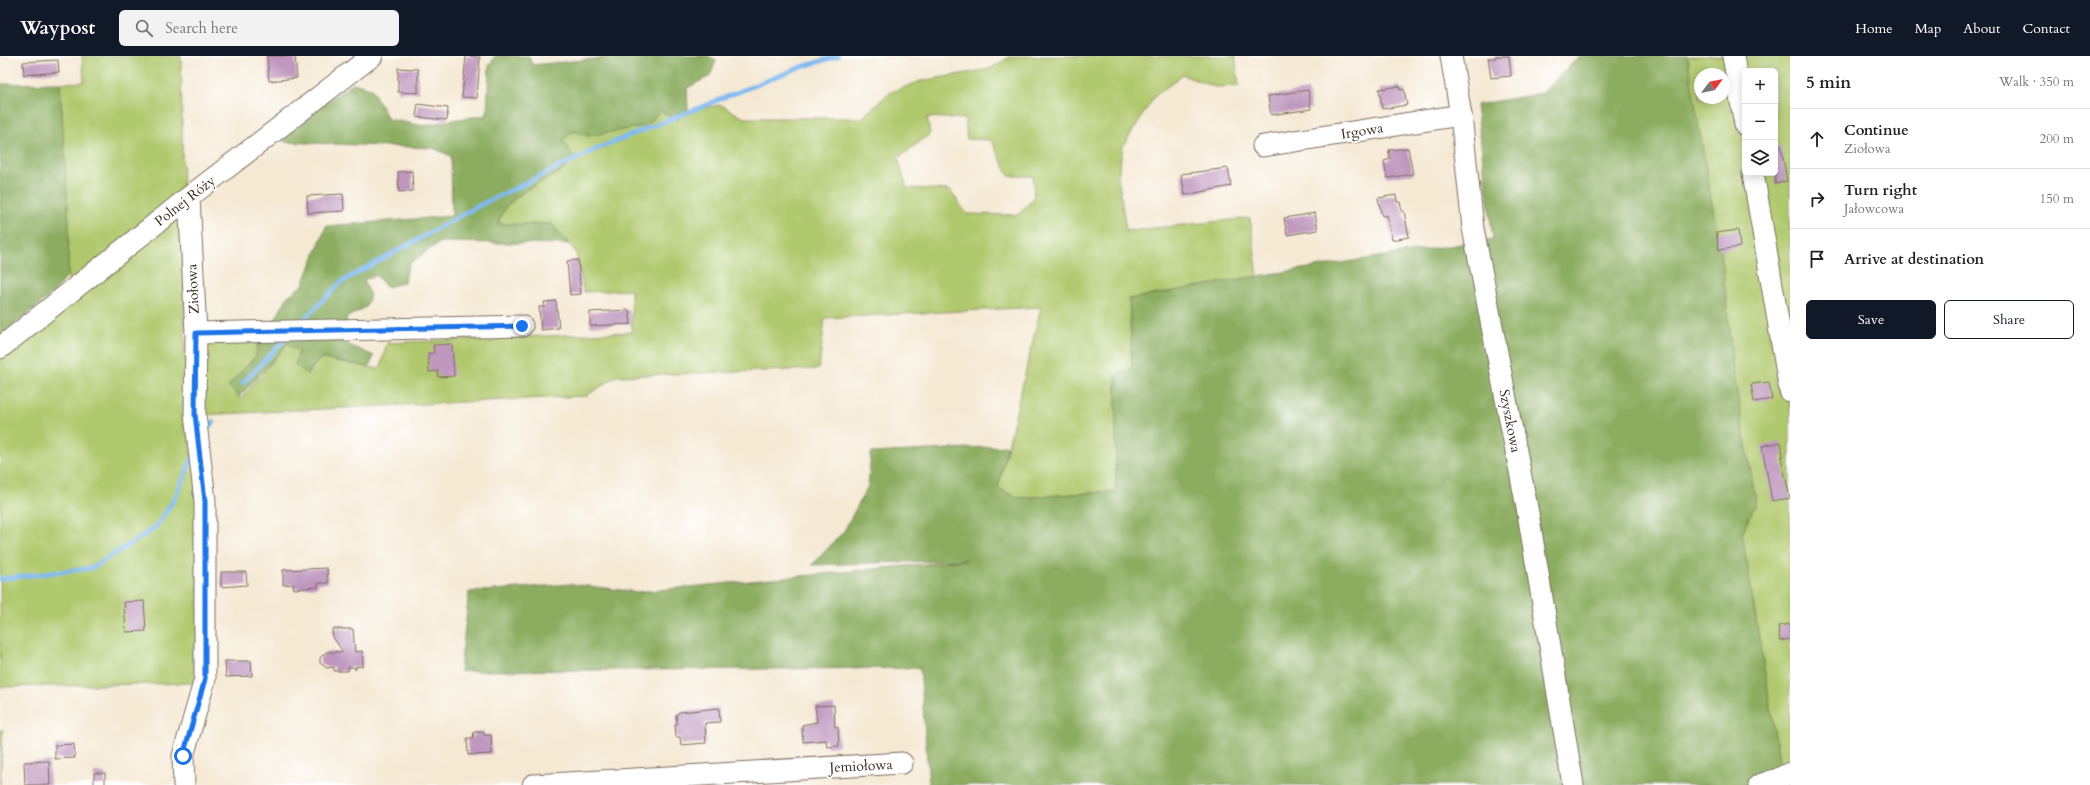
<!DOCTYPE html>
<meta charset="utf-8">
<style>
:root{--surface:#fff;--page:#f2f2f2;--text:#222;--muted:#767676;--line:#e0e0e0;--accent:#111827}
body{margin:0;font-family:Cardo,serif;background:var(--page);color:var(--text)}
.controls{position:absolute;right:12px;top:12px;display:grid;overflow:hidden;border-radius:6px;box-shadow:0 2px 10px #0003}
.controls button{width:36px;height:36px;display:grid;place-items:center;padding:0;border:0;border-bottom:1px solid var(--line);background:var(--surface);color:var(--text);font:20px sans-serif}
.compass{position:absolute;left:1694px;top:12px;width:36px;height:36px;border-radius:50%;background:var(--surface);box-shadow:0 2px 10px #0003;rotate:58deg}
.stop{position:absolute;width:12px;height:12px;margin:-9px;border:3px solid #1a73e8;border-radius:50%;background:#fff}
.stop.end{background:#1a73e8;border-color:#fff;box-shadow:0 1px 4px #0008}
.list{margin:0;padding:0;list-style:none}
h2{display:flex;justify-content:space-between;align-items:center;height:52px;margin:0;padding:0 16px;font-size:17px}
h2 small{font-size:13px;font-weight:400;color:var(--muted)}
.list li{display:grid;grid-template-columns:26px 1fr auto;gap:12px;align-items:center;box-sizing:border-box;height:60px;padding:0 16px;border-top:1px solid var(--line)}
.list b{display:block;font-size:15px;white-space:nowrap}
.list p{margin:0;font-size:13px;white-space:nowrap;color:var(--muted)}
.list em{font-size:13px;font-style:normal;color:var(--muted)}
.actions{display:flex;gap:8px;padding:12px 16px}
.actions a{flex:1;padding:9px 0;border:1px solid var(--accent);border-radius:6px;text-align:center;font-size:14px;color:var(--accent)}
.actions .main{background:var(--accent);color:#fff}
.icon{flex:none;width:22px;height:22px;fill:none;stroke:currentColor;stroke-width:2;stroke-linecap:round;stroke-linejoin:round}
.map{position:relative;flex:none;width:1790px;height:729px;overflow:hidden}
header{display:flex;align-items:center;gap:24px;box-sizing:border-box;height:56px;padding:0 20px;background:var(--accent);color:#fff}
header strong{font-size:19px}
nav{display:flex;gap:22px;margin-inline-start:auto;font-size:14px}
.search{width:280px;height:36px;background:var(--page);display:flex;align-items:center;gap:10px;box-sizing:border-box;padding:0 14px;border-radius:6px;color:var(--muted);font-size:15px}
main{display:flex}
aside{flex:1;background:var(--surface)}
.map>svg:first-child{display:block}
</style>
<header>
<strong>Waypost</strong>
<div class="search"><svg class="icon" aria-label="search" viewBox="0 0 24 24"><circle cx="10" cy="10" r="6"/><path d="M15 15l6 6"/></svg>Search here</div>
<nav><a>Home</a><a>Map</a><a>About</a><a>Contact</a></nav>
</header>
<main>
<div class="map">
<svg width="1790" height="729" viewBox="0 0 1790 729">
<rect width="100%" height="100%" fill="#fff"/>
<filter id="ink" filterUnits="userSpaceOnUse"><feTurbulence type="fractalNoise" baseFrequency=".025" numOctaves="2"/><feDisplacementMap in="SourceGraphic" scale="8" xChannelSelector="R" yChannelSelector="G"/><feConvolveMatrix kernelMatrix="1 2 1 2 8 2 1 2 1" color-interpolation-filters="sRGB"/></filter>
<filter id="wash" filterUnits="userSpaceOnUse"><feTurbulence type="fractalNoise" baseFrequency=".012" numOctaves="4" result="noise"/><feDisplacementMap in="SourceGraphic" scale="16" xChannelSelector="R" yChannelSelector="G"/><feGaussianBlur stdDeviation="0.9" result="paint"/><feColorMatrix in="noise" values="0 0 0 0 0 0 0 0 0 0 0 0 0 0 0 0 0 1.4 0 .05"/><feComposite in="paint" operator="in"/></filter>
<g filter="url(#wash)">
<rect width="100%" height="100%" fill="#f5e9d4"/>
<g fill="#b1c96e" stroke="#767a46" fill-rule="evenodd">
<path d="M 82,0 L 181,0 L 186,358 L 199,441 L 198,627 L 0,631 L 0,302 L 71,245 L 68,219 L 69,167 L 60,27 L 84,26 Z"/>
<path d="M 1011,0 L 1235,0 L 1239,30 L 1215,31 L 1182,19 L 1154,41 L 1123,90 L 1118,120 L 1126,175 L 1250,162 L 1258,220 L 1129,243 L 1132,311 L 1116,322 L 1116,435 L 1019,442 L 998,432 L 1041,251 L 825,262 L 819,313 L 617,320 L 586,340 L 200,359 L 202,284 L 258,284 L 256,300 L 228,330 L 241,343 L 287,288 C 315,305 349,307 380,313 L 387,287 L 632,276 L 631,234 L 584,236 L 576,196 L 552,168 L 497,168 L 503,153 L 527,133 L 561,115 L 576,103 L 562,84 L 574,75 L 588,80 L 661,55 L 677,64 L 688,54 L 721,49 L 744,62 L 862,62 L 889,37 L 921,25 L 990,13 ZM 927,61 L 965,63 L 967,83 L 991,84 L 1009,120 L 1033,120 L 1034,142 L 1018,159 L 967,158 L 950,134 L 907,132 L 898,102 L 930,78 Z"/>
<path d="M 1689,0 L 1790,0 L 1790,729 L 1783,729 L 1742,477 L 1756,447 L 1739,353 L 1688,31 ZM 1745,15 L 1775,15 L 1775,117 L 1745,117 ZM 1700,18 L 1724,18 L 1724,42 L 1700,42 Z"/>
<path d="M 0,674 L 3,674 L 0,729 Z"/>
</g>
<g fill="#8cad61" stroke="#646c40">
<path d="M 495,0 L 529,0 L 532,9 L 625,0 L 709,0 L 716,5 L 710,20 L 687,32 L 688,54 L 677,64 L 661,55 L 645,70 L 588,80 L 574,75 L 562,84 L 576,103 C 571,107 566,111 561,115 C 537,131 507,136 498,168 L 552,168 L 569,188 L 440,186 L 409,208 L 404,227 L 386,231 L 376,219 L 364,224 L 370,239 L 366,251 L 346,262 L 347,288 L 374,300 L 369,311 L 321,302 L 307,318 L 295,309 L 299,295 L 287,288 L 239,341 L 228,330 L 256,300 L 258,284 L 276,262 L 288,240 L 303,229 L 326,170 L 452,160 L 451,100 L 433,92 L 285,86 L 280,78 L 353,27 L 371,32 L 388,63 L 424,70 L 451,64 L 487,59 L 489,10 Z"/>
<path d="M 1580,0 L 1687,0 L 1723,211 L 1733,313 L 1756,447 L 1742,477 L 1783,729 L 929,729 L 920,612 L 460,615 L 469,536 L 571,528 L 638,536 L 966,504 L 812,509 L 844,475 L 868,430 L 871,397 L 1007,390 L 998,432 L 1018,442 L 1116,435 L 1116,322 L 1132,311 L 1129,243 L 1258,220 L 1493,183 L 1476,49 L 1542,37 Z"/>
<path d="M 60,27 L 69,167 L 68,219 L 52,238 L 0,280 L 0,28 Z"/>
</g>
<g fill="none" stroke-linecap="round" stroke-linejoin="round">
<g stroke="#7fb9f1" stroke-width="4.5">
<path d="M 299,268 L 341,226 L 478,150 L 601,91 L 798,12 L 838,0"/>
<path d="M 243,327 L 286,282"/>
<path d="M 206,375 L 213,366"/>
<path d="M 0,523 L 92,512 L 149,476 L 158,468 L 175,442 L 192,403"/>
</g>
</g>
<g id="blocks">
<g fill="#c098bf">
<path d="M 267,0 L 295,0 L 297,22 L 269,25 Z"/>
<path d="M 466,0 L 480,1 L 477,42 L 462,41 Z"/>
<path d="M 1495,0 L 1509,0 L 1511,20 L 1491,22 L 1488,2 L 1496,2 Z"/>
<path d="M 58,4 L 59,16 L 24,19 L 23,6 Z"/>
<path d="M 398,12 L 418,13 L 418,37 L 398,36 Z"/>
<path d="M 1400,30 L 1400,34 L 1404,33 L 1407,49 L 1382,53 L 1379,33 Z"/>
<path d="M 1308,34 L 1311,53 L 1271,59 L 1268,40 Z"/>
<path d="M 418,48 L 448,52 L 447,64 L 416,61 Z"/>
<path d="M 1781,90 L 1787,125 L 1775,128 L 1775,91 Z"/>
<path d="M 1408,92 L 1413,118 L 1387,122 L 1384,105 L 1390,103 L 1389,94 Z"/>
<path d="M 1228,112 L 1231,130 L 1185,139 L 1181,118 Z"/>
<path d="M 412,115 L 413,135 L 399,136 L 398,116 Z"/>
<path d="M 343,138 L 344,155 L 308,157 L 307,140 Z"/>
<path d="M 1396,139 L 1397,146 L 1400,146 L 1402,156 L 1404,155 L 1409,181 L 1392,184 L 1387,159 L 1382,160 L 1378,142 Z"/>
<path d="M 1315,157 L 1318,174 L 1287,179 L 1284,162 Z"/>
<path d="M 1738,174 L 1740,191 L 1719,194 L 1716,177 Z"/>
<path d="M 578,204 L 581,238 L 570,239 L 567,205 Z"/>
<path d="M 556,245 L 559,272 L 541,274 L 539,251 L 545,251 L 544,246 Z"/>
<path d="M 629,254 L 631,268 L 590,270 L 590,256 Z"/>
<path d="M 452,288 L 454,320 L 438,321 L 438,315 L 429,316 L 428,297 L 434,297 L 433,289 Z"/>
<path d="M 1769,326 L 1772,343 L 1754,346 L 1751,328 Z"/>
<path d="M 1781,386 L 1783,400 L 1781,401 L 1790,442 L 1772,445 L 1762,390 Z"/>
<path d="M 327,512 L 328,527 L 318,527 L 318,531 L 294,533 L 293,528 L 283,529 L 283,514 Z"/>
<path d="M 221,516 L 246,516 L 247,529 L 221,531 Z"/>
<path d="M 144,545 L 146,575 L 126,576 L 124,546 Z"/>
<path d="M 1790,568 L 1790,583 L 1780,585 L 1778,570 Z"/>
<path d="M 332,573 L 353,573 L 355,596 L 362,595 L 363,610 L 355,611 L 356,614 L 353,611 L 348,611 L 348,615 L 334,615 L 334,611 L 327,612 L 320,607 L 320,602 L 326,596 L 343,596 L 333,581 Z"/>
<path d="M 225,605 L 251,605 L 252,620 L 226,621 Z"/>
<path d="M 834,649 L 835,671 L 838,671 L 839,690 L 827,691 L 826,684 L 803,686 L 802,669 L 817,666 L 815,650 Z"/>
<path d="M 719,652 L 720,666 L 705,667 L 706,687 L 681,689 L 680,681 L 676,681 L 675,669 L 677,669 L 676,659 L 680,656 Z"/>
<path d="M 474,676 L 484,676 L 484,679 L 491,679 L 492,698 L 468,699 L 467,682 L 473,682 Z"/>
<path d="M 74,688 L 75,702 L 55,703 L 55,689 Z"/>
<path d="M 49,705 L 50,729 L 25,729 L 24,706 Z"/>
<rect x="94" y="717" width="11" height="12"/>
</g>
</g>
</g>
<g filter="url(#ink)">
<use href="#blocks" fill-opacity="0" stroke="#7c6d5e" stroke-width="1"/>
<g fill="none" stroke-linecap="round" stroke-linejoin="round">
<defs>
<g id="minor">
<path d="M 1451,0 L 1461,59 L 1473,172 L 1528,457 L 1573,729"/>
<path d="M 1733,0 L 1745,69"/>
<path d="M 1263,90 L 1461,59"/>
<path d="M 1753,117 L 1790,335"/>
<path d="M 196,277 L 522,270"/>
<path d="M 0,292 L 189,141 L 372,0"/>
<path d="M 184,729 L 183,700 L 205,623 L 205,445 L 195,358 L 196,277 L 189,141"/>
<path d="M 533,729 L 902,707"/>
<path d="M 1759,729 L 1778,723 L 1790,717"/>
</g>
</defs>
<use href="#minor" stroke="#7c6d5e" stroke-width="23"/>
<use href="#minor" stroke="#fff" stroke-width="21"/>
</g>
</g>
<g fill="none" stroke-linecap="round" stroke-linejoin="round" filter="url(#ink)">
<path stroke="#1a73e8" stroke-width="5" d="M 183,700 L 205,623 L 205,445 L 195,358 L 196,277 L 522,270"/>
</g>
<g text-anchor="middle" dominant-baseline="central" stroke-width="4" stroke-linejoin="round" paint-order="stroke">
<g font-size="14" fill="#3b2a1e" stroke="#fff">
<text transform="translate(1362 75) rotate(-9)">Irgowa</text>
<text transform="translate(185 145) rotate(-38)">Polnej Róży</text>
<text transform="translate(193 233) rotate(-93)">Ziołowa</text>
<text transform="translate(1510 365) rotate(79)">Szyszkowa</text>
<text transform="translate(861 710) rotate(-3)">Jemiołowa</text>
</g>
</g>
</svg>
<div class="controls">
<button>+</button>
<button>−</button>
<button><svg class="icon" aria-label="layers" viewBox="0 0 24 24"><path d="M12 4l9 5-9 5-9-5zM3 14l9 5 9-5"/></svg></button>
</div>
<svg class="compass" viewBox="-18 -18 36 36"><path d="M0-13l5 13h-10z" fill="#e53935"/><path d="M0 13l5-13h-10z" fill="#767676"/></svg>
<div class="stop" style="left:183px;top:700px"></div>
<div class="stop end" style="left:522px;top:270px"></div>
</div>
<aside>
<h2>5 min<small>Walk · 350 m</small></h2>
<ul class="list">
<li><svg class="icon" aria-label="ahead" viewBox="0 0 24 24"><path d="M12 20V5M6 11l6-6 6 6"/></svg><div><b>Continue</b><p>Ziołowa</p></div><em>200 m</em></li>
<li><svg class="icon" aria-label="right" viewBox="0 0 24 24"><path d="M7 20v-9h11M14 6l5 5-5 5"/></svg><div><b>Turn right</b><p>Jałowcowa</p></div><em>150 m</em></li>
<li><svg class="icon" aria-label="arrive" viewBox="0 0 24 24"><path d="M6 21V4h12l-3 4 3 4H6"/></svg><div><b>Arrive at destination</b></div></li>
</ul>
<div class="actions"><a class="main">Save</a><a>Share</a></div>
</aside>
</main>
